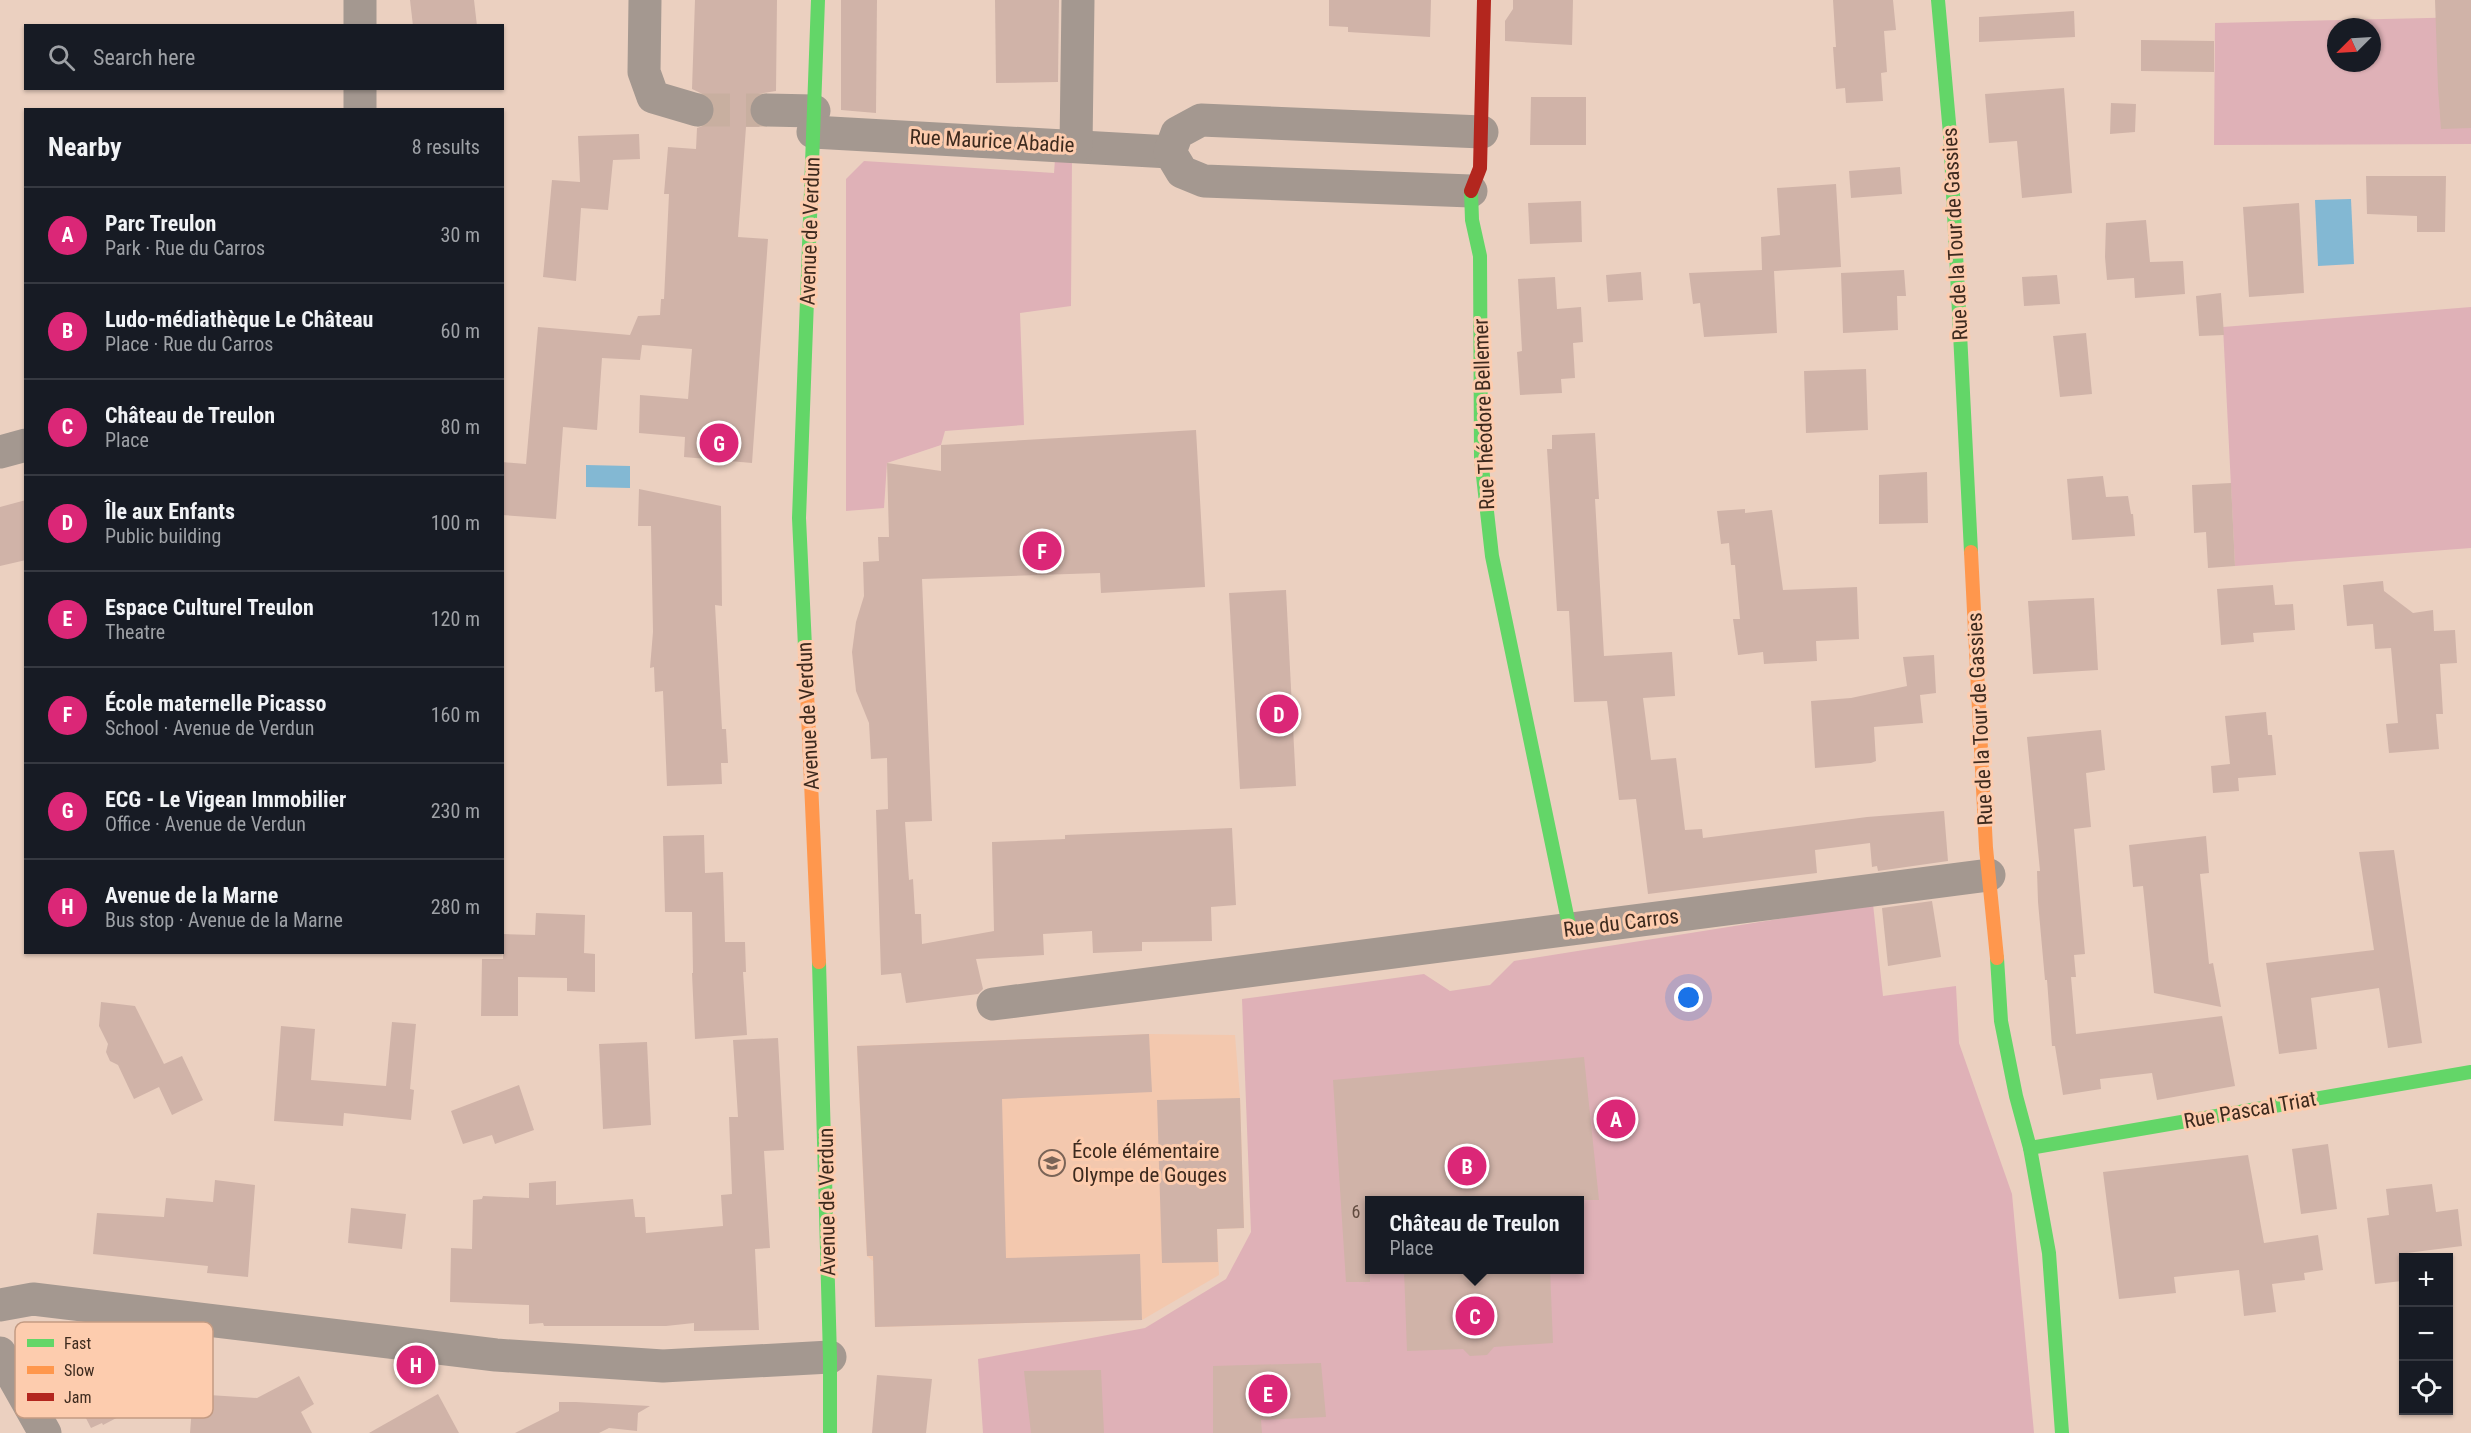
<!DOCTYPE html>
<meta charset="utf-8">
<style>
:root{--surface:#171b24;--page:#242831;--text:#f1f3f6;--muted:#9ea1a6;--line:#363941;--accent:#db2777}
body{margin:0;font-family:"Roboto Condensed",sans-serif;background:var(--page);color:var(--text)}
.controls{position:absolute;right:18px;bottom:18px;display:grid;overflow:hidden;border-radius:0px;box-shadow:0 2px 4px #0004}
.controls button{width:54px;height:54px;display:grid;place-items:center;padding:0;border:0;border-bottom:2px solid var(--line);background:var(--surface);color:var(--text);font:30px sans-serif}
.compass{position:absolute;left:2327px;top:18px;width:54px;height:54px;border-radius:50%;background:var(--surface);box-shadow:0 2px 4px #0004;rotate:246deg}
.you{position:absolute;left:1689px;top:998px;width:21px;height:21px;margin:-15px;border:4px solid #fff;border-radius:50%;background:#1a73e8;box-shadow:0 0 0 9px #1a73e833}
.badge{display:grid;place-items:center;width:39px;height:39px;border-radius:50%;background:var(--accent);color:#fff;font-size:20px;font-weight:700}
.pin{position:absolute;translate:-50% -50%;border:3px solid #fff;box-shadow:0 2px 6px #0006}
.popup{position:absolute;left:1365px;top:1196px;width:219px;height:78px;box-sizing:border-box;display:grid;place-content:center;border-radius:0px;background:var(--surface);filter:drop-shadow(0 2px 4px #0005);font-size:20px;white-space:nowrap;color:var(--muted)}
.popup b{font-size:22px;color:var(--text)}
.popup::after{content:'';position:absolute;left:50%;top:100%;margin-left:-12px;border:12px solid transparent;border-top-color:var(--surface)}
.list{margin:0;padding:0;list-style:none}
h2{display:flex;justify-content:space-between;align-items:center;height:78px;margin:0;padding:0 24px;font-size:26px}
h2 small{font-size:20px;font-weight:400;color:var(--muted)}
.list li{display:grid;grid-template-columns:39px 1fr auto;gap:18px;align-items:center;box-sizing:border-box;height:96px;padding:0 24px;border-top:2px solid var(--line)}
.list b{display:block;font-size:22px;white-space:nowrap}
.list p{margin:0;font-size:20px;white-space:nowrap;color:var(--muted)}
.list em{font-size:20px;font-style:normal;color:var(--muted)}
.icon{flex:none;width:33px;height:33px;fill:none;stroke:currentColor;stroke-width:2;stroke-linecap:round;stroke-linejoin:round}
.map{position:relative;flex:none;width:2471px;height:1433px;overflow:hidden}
.search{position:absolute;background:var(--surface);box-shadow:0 2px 4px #0004;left:24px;top:24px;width:480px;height:66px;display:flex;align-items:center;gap:15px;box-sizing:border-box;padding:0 21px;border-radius:0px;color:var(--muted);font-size:22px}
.panel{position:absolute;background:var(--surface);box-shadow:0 2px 4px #0004;left:24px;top:108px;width:480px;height:846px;border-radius:0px}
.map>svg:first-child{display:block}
</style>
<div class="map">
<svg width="2471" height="1433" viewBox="0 0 2471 1433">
<rect width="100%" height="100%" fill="#ebd0c0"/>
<path fill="#f3c8ae" d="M 1149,1034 L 1235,1035 L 1240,1098 L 1244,1228 L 1217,1229 L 1219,1275 L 1142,1320 L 875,1327 L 873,1261 L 867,1256 L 857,1046 Z"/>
<g fill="#dfb1b7" fill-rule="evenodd">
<path d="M 2471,17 L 2471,144 L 2214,145 L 2215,23 ZM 2336,27 L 2372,27 L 2372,63 L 2336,63 Z"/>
<path d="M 1072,158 L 1071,306 L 1020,313 L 1024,425 L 945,431 L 941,445 L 887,463 L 884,508 L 846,511 L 846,179 L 864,161 L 1054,173 L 1055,159 Z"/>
<path d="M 2471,307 L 2471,548 L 2235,566 L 2223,327 Z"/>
<path d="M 1873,904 L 1883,996 L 1956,986 L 1959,1043 L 2012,1194 L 2034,1433 L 983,1433 L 978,1359 L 1145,1328 L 1226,1279 L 1251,1232 L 1242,999 L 1424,974 L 1450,991 L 1490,985 L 1514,961 ZM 1370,1200 L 1580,1200 L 1580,1270 L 1370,1270 Z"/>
</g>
<g fill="#83b8d3">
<path d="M 2351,199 L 2354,264 L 2318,266 L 2315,200 Z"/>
<path d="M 586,465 L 630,466 L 630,488 L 586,487 Z"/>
</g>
<g fill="#d0b3a8">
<path d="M 410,0 L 474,0 L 477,26 L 413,26 Z"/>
<path d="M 695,0 L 777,0 L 776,91 L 758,94 L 751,101 L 748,109 L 751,120 L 760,127 L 746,127 L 738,237 L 768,239 L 752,463 L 684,457 L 685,437 L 639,433 L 640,395 L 688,399 L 692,349 L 642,345 L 640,360 L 602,358 L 597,430 L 563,427 L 556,519 L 502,515 L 502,462 L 526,464 L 538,327 L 630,335 L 638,316 L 660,315 L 661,299 L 664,299 L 669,194 L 664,194 L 668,147 L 696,149 L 697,128 L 709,124 L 715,115 L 715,105 L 711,98 L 692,89 Z"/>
<path d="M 841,0 L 877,0 L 876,113 L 841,110 Z"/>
<path d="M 995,0 L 1059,0 L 1058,82 L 996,83 Z"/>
<path d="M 1329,0 L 1431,0 L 1430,37 L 1348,32 L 1348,27 L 1329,26 Z"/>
<path d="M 1513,0 L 1573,0 L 1572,45 L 1505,41 L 1505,21 L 1513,9 Z"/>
<path d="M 1833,0 L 1893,0 L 1896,30 L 1884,31 L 1887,72 L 1881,73 L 1883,101 L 1846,103 L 1845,88 L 1836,89 L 1833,47 L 1836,47 Z"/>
<path d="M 2435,0 L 2471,0 L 2471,128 L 2441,129 L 2438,88 Z"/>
<path d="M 2074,11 L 2075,37 L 1979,42 L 1979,17 Z"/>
<path d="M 2141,40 L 2214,41 L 2214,72 L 2141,71 Z"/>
<path d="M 2064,88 L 2072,193 L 2022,198 L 2017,141 L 1989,143 L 1985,94 Z"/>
<path d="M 1531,97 L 1586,97 L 1586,145 L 1530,145 Z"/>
<path d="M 2111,103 L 2136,104 L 2135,132 L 2110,134 Z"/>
<path d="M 639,134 L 640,159 L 613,160 L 608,210 L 581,208 L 576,281 L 543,277 L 552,180 L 580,182 L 578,136 Z"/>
<path d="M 1900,167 L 1902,194 L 1851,198 L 1849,171 Z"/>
<path d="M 2366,176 L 2446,176 L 2445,232 L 2417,232 L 2417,216 L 2367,214 Z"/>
<path d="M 1836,184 L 1841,267 L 1774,271 L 1777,333 L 1704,337 L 1700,303 L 1693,304 L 1689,273 L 1762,270 L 1761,237 L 1780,235 L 1777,188 Z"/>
<path d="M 1581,201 L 1582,242 L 1530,244 L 1528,203 Z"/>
<path d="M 2299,203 L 2304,293 L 2249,297 L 2243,207 Z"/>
<path d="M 2146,220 L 2150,262 L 2183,261 L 2185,294 L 2135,298 L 2134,278 L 2107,280 L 2105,257 L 2106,223 Z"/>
<path d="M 1904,270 L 1906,296 L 1897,296 L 1898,330 L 1843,333 L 1841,273 Z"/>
<path d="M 1641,272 L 1643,300 L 1608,302 L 1606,275 Z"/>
<path d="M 2057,275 L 2060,304 L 2024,306 L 2022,277 Z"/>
<path d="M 1555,277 L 1557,309 L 1581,307 L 1583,342 L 1573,343 L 1575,378 L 1561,379 L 1562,393 L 1520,395 L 1517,352 L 1522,351 L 1518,279 Z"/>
<path d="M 2221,293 L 2224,335 L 2199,336 L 2196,296 Z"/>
<path d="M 2086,333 L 2092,394 L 2060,397 L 2053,336 Z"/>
<path d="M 1866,369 L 1868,430 L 1806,433 L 1804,371 Z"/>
<path d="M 1196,430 L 1205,587 L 1101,593 L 1100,573 L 922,579 L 932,821 L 905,822 L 909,880 L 913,879 L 915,914 L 921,914 L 922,944 L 994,931 L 992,842 L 1065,839 L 1065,835 L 1232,828 L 1236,905 L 1211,907 L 1212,941 L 1142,942 L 1142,951 L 1093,953 L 1092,931 L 1043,934 L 1044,955 L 976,959 L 983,989 L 978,994 L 906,1003 L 901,973 L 881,975 L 876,810 L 888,809 L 887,758 L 871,759 L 869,723 L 856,691 L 852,652 L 856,622 L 864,596 L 863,562 L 879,561 L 878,537 L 889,537 L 887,463 L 941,471 L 941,445 Z"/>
<path d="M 1595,433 L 1599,499 L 1595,499 L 1604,656 L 1672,652 L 1675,696 L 1643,698 L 1651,760 L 1676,758 L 1685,830 L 1702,829 L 1703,838 L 1867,817 L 1944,811 L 1948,861 L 1878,871 L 1877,866 L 1872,867 L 1870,843 L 1815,850 L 1817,873 L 1648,894 L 1636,799 L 1619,800 L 1607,701 L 1574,702 L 1569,611 L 1557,611 L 1547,449 L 1552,449 L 1552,435 Z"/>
<path d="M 1927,472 L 1928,523 L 1879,524 L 1879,475 Z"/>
<path d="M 2103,476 L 2106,497 L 2128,496 L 2131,514 L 2133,514 L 2135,536 L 2072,540 L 2067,479 Z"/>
<path d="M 2231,483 L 2235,566 L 2208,568 L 2206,532 L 2194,533 L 2192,485 Z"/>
<path d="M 639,489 L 721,506 L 722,606 L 715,605 L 722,729 L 726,729 L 728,763 L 721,763 L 722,784 L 667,786 L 663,691 L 655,692 L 654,667 L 650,668 L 653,632 L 651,526 L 638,526 Z"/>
<path d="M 26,500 L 26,560 L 0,566 L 0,507 Z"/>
<path d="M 1745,509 L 1745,513 L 1772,510 L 1783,590 L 1857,587 L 1859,639 L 1816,641 L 1817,661 L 1764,664 L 1763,652 L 1738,655 L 1733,619 L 1740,619 L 1735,565 L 1731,565 L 1729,543 L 1721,544 L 1717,511 Z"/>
<path d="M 2383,581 L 2384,591 L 2413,613 L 2433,610 L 2434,631 L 2455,630 L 2457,663 L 2440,664 L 2443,714 L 2436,714 L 2439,749 L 2389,753 L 2386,724 L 2398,723 L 2391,648 L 2375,649 L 2373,624 L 2347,626 L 2343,585 Z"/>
<path d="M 2273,585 L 2275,605 L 2293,604 L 2295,630 L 2253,633 L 2254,642 L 2221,645 L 2217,589 Z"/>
<path d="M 1286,590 L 1296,786 L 1240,789 L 1229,593 Z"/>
<path d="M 2094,598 L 2098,670 L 2033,674 L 2028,601 Z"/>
<path d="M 1934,655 L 1936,693 L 1920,695 L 1923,723 L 1874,727 L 1876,761 L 1871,763 L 1815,768 L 1811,701 L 1851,698 L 1907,686 L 1903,657 Z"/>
<path d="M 2266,712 L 2268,735 L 2272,735 L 2276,775 L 2238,778 L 2239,791 L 2213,793 L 2211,766 L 2230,764 L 2225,716 Z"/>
<path d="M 2101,730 L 2105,770 L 2086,773 L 2091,827 L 2074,829 L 2085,954 L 2074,955 L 2076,977 L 2071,977 L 2076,1034 L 2222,1016 L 2235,1086 L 2157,1100 L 2152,1073 L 2100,1079 L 2101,1089 L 2063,1095 L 2055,1046 L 2052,1046 L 2047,980 L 2045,980 L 2038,902 L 2037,871 L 2040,871 L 2027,737 Z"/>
<path d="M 704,835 L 705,873 L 723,872 L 725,942 L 745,942 L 746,972 L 743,972 L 747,1035 L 695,1039 L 692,973 L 693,973 L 692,912 L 665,912 L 663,836 Z"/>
<path d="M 2206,836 L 2209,873 L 2200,874 L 2209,964 L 2213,963 L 2221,1007 L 2154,993 L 2143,886 L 2133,887 L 2129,845 Z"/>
<path d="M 2394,850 L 2422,1043 L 2388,1048 L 2379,988 L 2311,998 L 2317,1049 L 2279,1054 L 2266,963 L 2374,950 L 2359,852 Z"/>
<path d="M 1932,901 L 1941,957 L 1888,966 L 1882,908 Z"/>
<path d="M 536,913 L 585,915 L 584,953 L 595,954 L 595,992 L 567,991 L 567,978 L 518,977 L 518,1016 L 481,1016 L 482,959 L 503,959 L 503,934 L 535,935 Z"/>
<path d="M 101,1002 L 135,1006 L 164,1064 L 182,1056 L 203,1100 L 172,1115 L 159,1087 L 134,1099 L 118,1065 L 110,1061 L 106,1052 L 108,1044 L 99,1026 Z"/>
<path d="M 392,1022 L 416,1024 L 410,1089 L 414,1090 L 411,1120 L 344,1113 L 343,1126 L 274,1121 L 281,1026 L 315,1029 L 311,1080 L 386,1086 Z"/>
<path d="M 1149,1034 L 1152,1092 L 1002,1099 L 1006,1258 L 1140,1254 L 1142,1320 L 875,1327 L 873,1256 L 867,1256 L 857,1046 Z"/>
<path d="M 778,1038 L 784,1150 L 764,1151 L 770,1248 L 755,1249 L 759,1330 L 694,1331 L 694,1323 L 666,1326 L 544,1326 L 543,1323 L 529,1324 L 529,1305 L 450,1302 L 451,1248 L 472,1249 L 473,1200 L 482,1199 L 483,1196 L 529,1198 L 529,1183 L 556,1181 L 556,1205 L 633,1199 L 635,1217 L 645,1217 L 646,1233 L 723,1226 L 721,1195 L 732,1194 L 729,1117 L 738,1117 L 733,1040 Z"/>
<path d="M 647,1042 L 651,1125 L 603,1129 L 599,1044 Z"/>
<path d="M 1584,1057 L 1599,1200 L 1370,1200 L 1370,1282 L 1346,1282 L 1333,1080 Z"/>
<path d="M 519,1085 L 534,1130 L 495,1144 L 492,1135 L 463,1144 L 451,1111 Z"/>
<path d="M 1240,1098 L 1244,1228 L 1217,1229 L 1218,1262 L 1162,1263 L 1157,1100 Z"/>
<path d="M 2328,1144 L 2337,1209 L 2301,1214 L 2292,1149 Z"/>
<path d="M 2248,1155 L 2264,1243 L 2318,1235 L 2323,1270 L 2304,1273 L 2305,1280 L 2272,1284 L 2276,1312 L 2244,1316 L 2239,1270 L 2174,1277 L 2176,1293 L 2119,1299 L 2103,1172 Z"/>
<path d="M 215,1180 L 255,1185 L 248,1277 L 207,1273 L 208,1266 L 93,1254 L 97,1213 L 164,1217 L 166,1198 L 213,1202 Z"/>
<path d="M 2432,1184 L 2436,1212 L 2458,1209 L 2462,1246 L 2399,1254 L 2402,1281 L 2375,1284 L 2367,1218 L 2389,1215 L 2386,1189 Z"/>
<path d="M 351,1208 L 406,1214 L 402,1249 L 348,1243 Z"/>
<path d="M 1404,1269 L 1550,1269 L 1553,1343 L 1494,1347 L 1487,1355 L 1470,1356 L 1463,1349 L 1407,1351 Z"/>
<path d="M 156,1353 L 174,1388 L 103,1425 L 102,1423 L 91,1428 L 66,1379 L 103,1359 L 112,1376 Z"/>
<path d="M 1321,1363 L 1326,1417 L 1261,1420 L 1262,1433 L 1213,1433 L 1213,1366 Z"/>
<path d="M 1101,1370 L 1104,1433 L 1031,1433 L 1024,1371 Z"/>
<path d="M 877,1375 L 932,1379 L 926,1433 L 872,1433 Z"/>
<path d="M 299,1376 L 314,1404 L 301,1412 L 312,1433 L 190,1433 L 193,1394 L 257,1398 Z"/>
<path d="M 438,1394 L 459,1433 L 369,1433 Z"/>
<path d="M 559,1402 L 576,1402 L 650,1406 L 638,1413 L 637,1431 L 609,1428 L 599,1433 L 515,1433 L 559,1411 Z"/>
</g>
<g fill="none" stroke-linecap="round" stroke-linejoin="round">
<path stroke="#c8afa0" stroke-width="33" stroke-dasharray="33 16" stroke-linecap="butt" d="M 697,110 L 767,110"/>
<g stroke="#a49890" stroke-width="33">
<path d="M 360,0 L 360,26"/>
<path d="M 645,0 L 644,72 L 653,97 L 697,110"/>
<path d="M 360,88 L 360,110"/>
<path d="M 767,110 L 814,111"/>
<path d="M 813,132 L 1170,152"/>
<path d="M 1076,146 L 1078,0"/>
<path d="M 1471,191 L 1204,181 L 1182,172 L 1170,152 L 1177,133 L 1201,120 L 1482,132"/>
<path d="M 0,452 L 26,445"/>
<path d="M 993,1004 L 1989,875"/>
<path d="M 0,1305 L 33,1299 L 496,1355 L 663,1366 L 830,1357"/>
<path d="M 0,1353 L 45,1433"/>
</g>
<g stroke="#63d668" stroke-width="14">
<path d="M 1938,0 L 1950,134 L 1971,552"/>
<path d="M 1471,191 L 1472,220 L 1480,256 L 1481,458 L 1492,556 L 1570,930"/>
<path d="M 805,647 L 799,518 L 818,0"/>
<path d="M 1997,958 L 2001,1021 L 2016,1096 L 2030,1148 L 2049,1253 L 2062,1433"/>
<path d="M 819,962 L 830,1357 L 830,1433"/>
<path d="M 2030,1148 L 2471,1072"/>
</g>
<g stroke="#ff974d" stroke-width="14">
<path d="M 1971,552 L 1986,848 L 1997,958"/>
<path d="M 805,647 L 819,962"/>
</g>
<path stroke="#b3261e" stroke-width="14" d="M 1471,191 L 1480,168 L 1484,0"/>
</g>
<defs>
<symbol id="school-ring" viewBox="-11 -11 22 22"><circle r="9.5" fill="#fdccae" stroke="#7a6457" stroke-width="1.5"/><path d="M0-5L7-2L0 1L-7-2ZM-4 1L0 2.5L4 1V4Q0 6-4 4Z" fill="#7a6457"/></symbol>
</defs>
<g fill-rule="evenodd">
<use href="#school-ring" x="1037" y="1148" width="30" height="30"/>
</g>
<g text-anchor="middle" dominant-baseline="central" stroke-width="6" stroke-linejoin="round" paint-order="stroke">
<g font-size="18" fill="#624c40">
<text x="1356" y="1211">6</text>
</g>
<g font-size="21" fill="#3d2a1e" stroke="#fdccae">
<text transform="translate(992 141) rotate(3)">Rue Maurice Abadie</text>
<text transform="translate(810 231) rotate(-88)">Avenue de Verdun</text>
<text transform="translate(1955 234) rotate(-93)">Rue de la Tour de Gassies</text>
<text transform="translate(1484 414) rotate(-92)">Rue Théodore Bellemer</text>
<text transform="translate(808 716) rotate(-93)">Avenue de Verdun</text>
<text transform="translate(1980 719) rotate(-93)">Rue de la Tour de Gassies</text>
<text transform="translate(1621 923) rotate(-7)">Rue du Carros</text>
<text transform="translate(2250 1110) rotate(-10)">Rue Pascal Triat</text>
<text transform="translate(827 1202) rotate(-91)">Avenue de Verdun</text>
</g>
<g font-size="21" fill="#3d2a1e" stroke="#fdccae" text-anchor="start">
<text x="1072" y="1151">École élémentaire<tspan x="1072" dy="24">Olympe de Gouges</tspan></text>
</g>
</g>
<rect x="15" y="1322" width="198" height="96" rx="9" fill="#fdccae" stroke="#c39b83" stroke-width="1.5"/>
<rect x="27" y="1339" width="27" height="8" fill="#63d668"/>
<rect x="27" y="1366" width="27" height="8" fill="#ff974d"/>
<rect x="27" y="1393" width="27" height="8" fill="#b3261e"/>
<g font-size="16" fill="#3d2a1e">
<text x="64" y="1349">Fast</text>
<text x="64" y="1376">Slow</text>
<text x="64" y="1403">Jam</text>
</g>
</svg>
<div class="controls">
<button>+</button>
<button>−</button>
<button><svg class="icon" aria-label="locate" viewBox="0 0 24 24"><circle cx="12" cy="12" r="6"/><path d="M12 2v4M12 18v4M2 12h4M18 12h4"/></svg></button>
</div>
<svg class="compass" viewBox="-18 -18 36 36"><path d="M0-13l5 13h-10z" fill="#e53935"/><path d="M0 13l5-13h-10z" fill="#9ea1a6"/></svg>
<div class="you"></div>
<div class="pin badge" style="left:1616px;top:1119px">A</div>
<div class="pin badge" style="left:1467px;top:1166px">B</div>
<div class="pin badge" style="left:1475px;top:1316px">C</div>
<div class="popup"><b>Château de Treulon</b>Place</div>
<div class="pin badge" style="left:1279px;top:714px">D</div>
<div class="pin badge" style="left:1268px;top:1394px">E</div>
<div class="pin badge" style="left:1042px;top:551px">F</div>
<div class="pin badge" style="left:719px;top:443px">G</div>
<div class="pin badge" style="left:416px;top:1365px">H</div>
<div class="search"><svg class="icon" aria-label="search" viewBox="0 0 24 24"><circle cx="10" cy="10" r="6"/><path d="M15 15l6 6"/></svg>Search here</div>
<section class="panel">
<h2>Nearby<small>8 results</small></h2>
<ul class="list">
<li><span class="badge">A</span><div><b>Parc Treulon</b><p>Park · Rue du Carros</p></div><em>30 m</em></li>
<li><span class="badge">B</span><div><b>Ludo-médiathèque Le Château</b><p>Place · Rue du Carros</p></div><em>60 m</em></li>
<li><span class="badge">C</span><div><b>Château de Treulon</b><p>Place</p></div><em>80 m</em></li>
<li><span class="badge">D</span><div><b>Île aux Enfants</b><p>Public building</p></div><em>100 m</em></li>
<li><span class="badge">E</span><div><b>Espace Culturel Treulon</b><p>Theatre</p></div><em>120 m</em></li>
<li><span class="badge">F</span><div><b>École maternelle Picasso</b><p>School · Avenue de Verdun</p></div><em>160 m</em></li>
<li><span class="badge">G</span><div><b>ECG - Le Vigean Immobilier</b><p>Office · Avenue de Verdun</p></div><em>230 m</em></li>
<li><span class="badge">H</span><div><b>Avenue de la Marne</b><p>Bus stop · Avenue de la Marne</p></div><em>280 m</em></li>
</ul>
</section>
</div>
